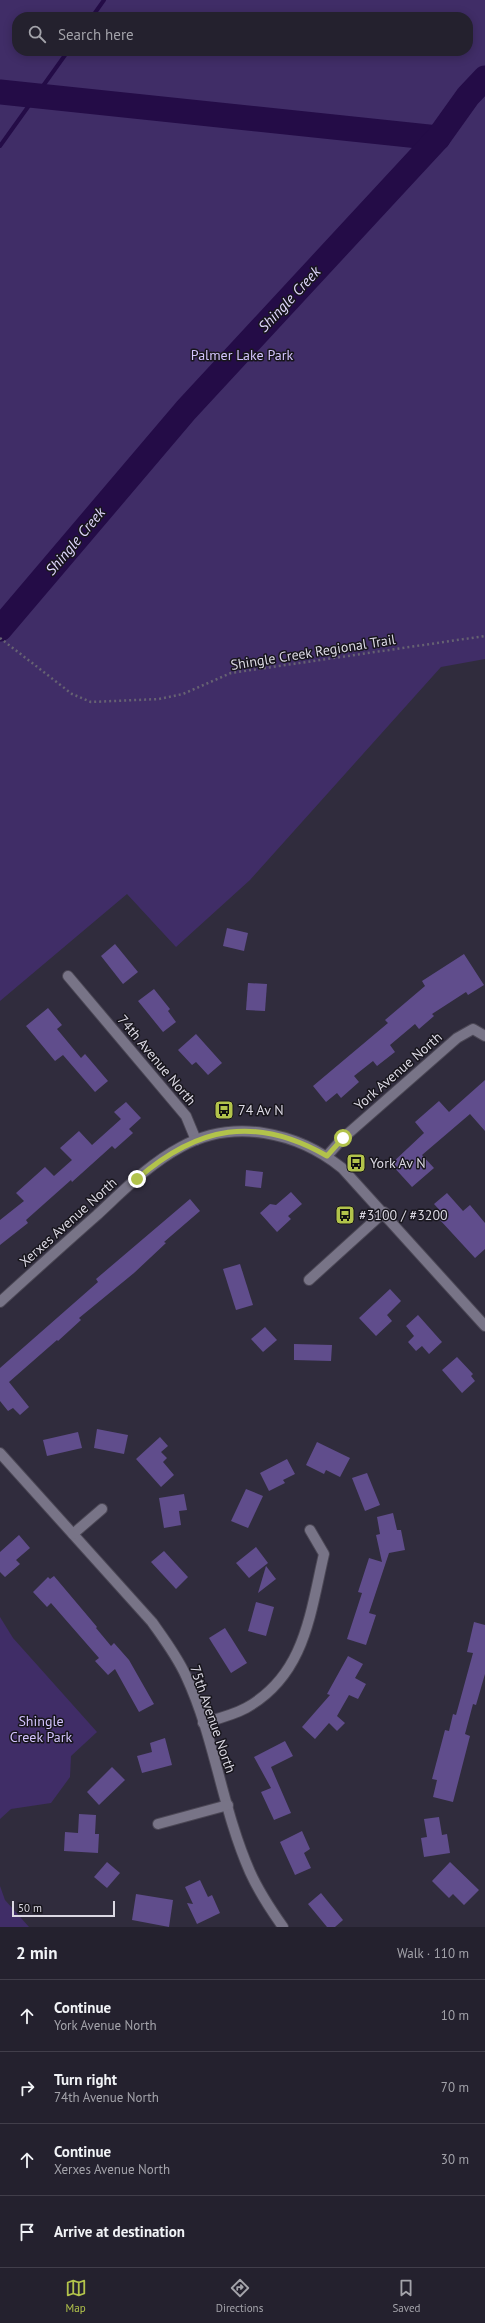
<!DOCTYPE html>
<meta charset="utf-8">
<style>
:root{--surface:#24212e;--page:#302e3a;--text:#f1f3f6;--muted:#a3a3aa;--line:#413e4a;--accent:#b2c34b}
body{margin:0;font-family:"PT Sans",sans-serif;background:var(--page);color:var(--text)}
.scale{position:absolute;left:12px;bottom:10px;width:103px;box-sizing:border-box;padding-left:4px;border:2px solid #dbd8e3;border-top:0;font-size:11px;line-height:14px;white-space:nowrap;color:#dbd8e3;-webkit-text-stroke:3px #18161d;paint-order:stroke}
.stop{position:absolute;width:12px;height:12px;margin:-9px;border:3px solid #b2c34b;border-radius:50%;background:#fff}
.stop.end{background:#b2c34b;border-color:#fff;box-shadow:0 1px 4px #0008}
.list{margin:0;padding:0;list-style:none}
h2{display:flex;justify-content:space-between;align-items:center;height:52px;margin:0;padding:0 16px;font-size:17px}
h2 small{font-size:13px;font-weight:400;color:var(--muted)}
.list li{display:grid;grid-template-columns:26px 1fr auto;gap:12px;align-items:center;box-sizing:border-box;height:72px;padding:0 16px;border-top:1px solid var(--line)}
.list b{display:block;font-size:15px;white-space:nowrap}
.list p{margin:0;font-size:13px;white-space:nowrap;color:var(--muted)}
.list em{font-size:13px;font-style:normal;color:var(--muted)}
.icon{flex:none;width:22px;height:22px;fill:none;stroke:currentColor;stroke-width:2;stroke-linecap:round;stroke-linejoin:round}
.map{position:relative;flex:none;width:485px;height:1927px;overflow:hidden}
.search{position:absolute;background:var(--surface);box-shadow:0 2px 10px #0003;left:12px;right:12px;top:12px;height:44px;display:flex;align-items:center;gap:10px;box-sizing:border-box;padding:0 14px;border-radius:16px;color:var(--muted);font-size:15px}
.sheet{height:340px;background:var(--surface)}
nav{display:flex;justify-content:space-around;align-items:center;box-sizing:border-box;height:56px;border-top:1px solid var(--line);background:var(--surface);font-size:11px;color:var(--muted)}
nav a{display:grid;justify-items:center;gap:2px}
nav .on{color:var(--accent)}
.map>svg:first-child{display:block}
</style>
<div class="map">
<svg width="485" height="1927" viewBox="0 0 485 1927">
<rect width="100%" height="100%" fill="#302c3d"/>
<g fill="#402d67" fill-rule="evenodd">
<path d="M 0,0 L 485,0 L 485,659 L 441,667 L 250,880 L 176,947 L 127,894 L 0,1001 ZM 17,17 L 468,17 L 468,51 L 17,51 Z"/>
<path d="M 0,1617 L 13,1638 L 97,1732 L 71,1756 L 70,1777 L 51,1803 L 11,1809 L 0,1819 Z"/>
<path d="M 0,1886 L 5,1900 L 29,1927 L 0,1927 Z"/>
</g>
<g fill="none" stroke-linecap="round" stroke-linejoin="round">
<g stroke="#240c47" stroke-width="4">
<path d="M 92,17 L 104,0"/>
<path d="M 0,146 L 68,51"/>
</g>
<g stroke="#240c47" stroke-width="25">
<path d="M 0,92 L 438,138"/>
<path d="M 0,629 L 186,410 L 438,138 L 468,96 L 485,78"/>
</g>
</g>
<g fill="#604d8c">
<path d="M 227,928 L 248,933 L 244,951 L 223,946 Z"/>
<path d="M 115,944 L 138,972 L 123,984 L 101,956 Z"/>
<path d="M 464,954 L 484,985 L 468,995 L 466,992 L 432,1014 L 434,1016 L 419,1029 L 415,1024 L 390,1045 L 395,1052 L 377,1066 L 373,1061 L 354,1076 L 359,1082 L 341,1098 L 337,1093 L 326,1102 L 313,1086 L 388,1023 L 385,1020 L 425,986 L 422,981 Z"/>
<path d="M 248,983 L 267,984 L 265,1011 L 246,1010 Z"/>
<path d="M 154,989 L 170,1009 L 168,1011 L 176,1022 L 163,1032 L 138,1001 Z"/>
<path d="M 48,1008 L 62,1025 L 57,1029 L 81,1058 L 85,1054 L 108,1081 L 95,1092 L 63,1055 L 55,1061 L 26,1026 Z"/>
<path d="M 196,1034 L 222,1063 L 208,1075 L 196,1062 L 192,1065 L 178,1050 Z"/>
<path d="M 485,1080 L 485,1131 L 470,1114 L 422,1155 L 434,1168 L 412,1187 L 391,1164 L 424,1133 L 415,1122 L 439,1101 L 449,1112 Z"/>
<path d="M 126,1102 L 141,1118 L 129,1129 L 133,1133 L 115,1149 L 112,1146 L 72,1182 L 71,1180 L 26,1220 L 28,1223 L 0,1245 L 0,1220 L 24,1201 L 16,1193 L 45,1167 L 54,1176 L 72,1160 L 60,1148 L 79,1131 L 92,1145 L 121,1119 L 114,1112 Z"/>
<path d="M 246,1170 L 263,1172 L 261,1188 L 245,1186 Z"/>
<path d="M 291,1192 L 302,1204 L 288,1216 L 291,1219 L 277,1232 L 260,1213 L 270,1204 L 276,1205 Z"/>
<path d="M 447,1193 L 463,1211 L 470,1205 L 485,1223 L 485,1249 L 475,1258 L 440,1220 L 445,1216 L 434,1204 Z"/>
<path d="M 190,1199 L 200,1211 L 164,1242 L 166,1243 L 134,1273 L 79,1318 L 81,1320 L 58,1341 L 57,1340 L 9,1382 L 29,1407 L 20,1415 L 13,1408 L 8,1411 L 0,1401 L 0,1368 L 98,1282 L 96,1279 Z"/>
<path d="M 240,1264 L 253,1305 L 236,1310 L 223,1269 Z"/>
<path d="M 390,1289 L 401,1301 L 387,1315 L 392,1321 L 376,1336 L 359,1318 Z"/>
<path d="M 418,1315 L 442,1342 L 429,1354 L 422,1346 L 416,1351 L 408,1342 L 414,1336 L 406,1326 Z"/>
<path d="M 265,1327 L 277,1340 L 263,1352 L 251,1339 Z"/>
<path d="M 294,1344 L 332,1345 L 331,1361 L 294,1360 Z"/>
<path d="M 457,1357 L 473,1374 L 471,1376 L 475,1381 L 462,1393 L 442,1370 Z"/>
<path d="M 97,1429 L 128,1435 L 124,1454 L 94,1448 Z"/>
<path d="M 78,1432 L 82,1448 L 47,1456 L 43,1440 Z"/>
<path d="M 160,1437 L 168,1446 L 161,1452 L 167,1458 L 163,1462 L 174,1475 L 161,1487 L 136,1459 Z"/>
<path d="M 317,1442 L 350,1458 L 340,1477 L 326,1470 L 324,1474 L 306,1465 Z"/>
<path d="M 287,1459 L 295,1474 L 283,1480 L 285,1483 L 269,1491 L 260,1473 Z"/>
<path d="M 367,1473 L 380,1505 L 365,1511 L 352,1478 Z"/>
<path d="M 246,1489 L 263,1496 L 248,1528 L 231,1521 Z"/>
<path d="M 184,1494 L 187,1510 L 179,1511 L 181,1525 L 164,1528 L 159,1498 Z"/>
<path d="M 393,1513 L 397,1530 L 401,1530 L 405,1550 L 389,1553 L 369,1613 L 376,1615 L 366,1645 L 347,1639 L 362,1593 L 358,1592 L 369,1558 L 382,1562 L 376,1535 L 380,1534 L 377,1517 Z"/>
<path d="M 19,1535 L 30,1548 L 16,1560 L 20,1564 L 5,1577 L 0,1572 L 0,1552 Z"/>
<path d="M 256,1547 L 268,1563 L 249,1578 L 236,1563 Z"/>
<path d="M 164,1551 L 188,1577 L 176,1589 L 151,1562 Z"/>
<path d="M 266,1566 L 276,1579 L 258,1593 Z"/>
<path d="M 54,1576 L 97,1627 L 96,1628 L 111,1646 L 114,1643 L 129,1660 L 154,1704 L 139,1712 L 115,1669 L 108,1675 L 95,1661 L 99,1658 L 51,1603 L 47,1607 L 33,1592 L 48,1577 L 50,1579 Z"/>
<path d="M 256,1602 L 274,1607 L 266,1636 L 248,1631 Z"/>
<path d="M 474,1622 L 485,1625 L 485,1674 L 476,1705 L 473,1704 L 465,1734 L 470,1736 L 453,1802 L 433,1797 L 437,1780 L 432,1779 L 445,1730 L 449,1731 L 453,1714 L 456,1715 L 473,1653 L 467,1652 Z"/>
<path d="M 225,1628 L 247,1663 L 231,1673 L 209,1638 Z"/>
<path d="M 348,1656 L 363,1664 L 355,1678 L 366,1684 L 358,1699 L 349,1695 L 337,1716 L 345,1723 L 337,1731 L 329,1723 L 315,1739 L 302,1727 L 330,1695 L 327,1694 Z"/>
<path d="M 165,1738 L 172,1765 L 142,1773 L 137,1756 L 152,1752 L 150,1743 Z"/>
<path d="M 285,1741 L 293,1756 L 271,1767 L 291,1813 L 274,1820 L 261,1792 L 271,1788 L 254,1757 Z"/>
<path d="M 112,1767 L 125,1780 L 99,1805 L 87,1792 Z"/>
<path d="M 79,1814 L 96,1815 L 95,1834 L 99,1834 L 98,1853 L 64,1851 L 65,1832 L 78,1833 Z"/>
<path d="M 439,1817 L 442,1835 L 447,1834 L 450,1853 L 424,1857 L 421,1838 L 427,1837 L 424,1819 Z"/>
<path d="M 302,1831 L 310,1849 L 304,1853 L 311,1868 L 295,1875 L 280,1842 Z"/>
<path d="M 107,1862 L 120,1873 L 107,1888 L 94,1877 Z"/>
<path d="M 450,1862 L 479,1890 L 464,1905 L 453,1894 L 449,1898 L 432,1881 Z"/>
<path d="M 200,1880 L 208,1897 L 212,1895 L 220,1913 L 197,1924 L 187,1903 L 193,1904 L 185,1887 Z"/>
<path d="M 321,1893 L 343,1920 L 335,1927 L 327,1927 L 308,1904 Z"/>
<path d="M 136,1894 L 173,1900 L 169,1927 L 132,1920 Z"/>
</g>
<g fill="none" stroke-linecap="round" stroke-linejoin="round">
<defs>
<g id="minor">
<path d="M 68,976 L 186,1116 L 196,1140"/>
<path d="M 327,1156 L 343,1138 L 457,1038 L 473,1029 L 485,1036"/>
<path d="M 309,1280 L 384,1212"/>
<path d="M 0,1302 C 32,1273 64,1244 97,1215 C 123,1191 149,1164 181,1147 C 234,1118 297,1132 342,1168 L 485,1326"/>
<path d="M 0,1453 L 152,1622 C 164,1639 177,1656 186,1676 C 215,1738 222,1809 250,1872 C 259,1892 271,1910 283,1927"/>
<path d="M 73,1534 L 102,1509"/>
<path d="M 203,1723 C 217,1719 233,1715 246,1708 C 305,1675 310,1614 324,1554 L 310,1530"/>
<path d="M 158,1824 L 228,1805"/>
</g>
</defs>
<use href="#minor" stroke="#4b4755" stroke-width="12"/>
<path stroke="#666272" stroke-width="2.5" stroke-dasharray="2 3" stroke-linecap="butt" d="M 0,638 L 72,694 L 91,702 L 159,699 L 183,694 L 231,673 L 485,636"/>
<use href="#minor" stroke="#787487" stroke-width="10"/>
</g>
<g fill="none" stroke-linecap="round" stroke-linejoin="round">
<path stroke="#b2c34b" stroke-width="5" d="M 137,1179 C 198,1126 256,1115 327,1156 L 343,1138"/>
</g>
<defs>
<symbol id="bus-square" viewBox="-11 -11 22 22"><rect x="-9" y="-9" width="18" height="18" rx="4" fill="#b2c34b" stroke="#18161d"/><path d="M-5-6H5V4H4V6H2V4H-2V6H-4V4H-5ZM-3.5-4V0h7V-4ZM-3.5 1.2v1.5H-2V1.2ZM2 1.2v1.5H3.5V1.2Z" fill="#111"/></symbol>
</defs>
<g fill-rule="evenodd">
<use href="#bus-square" x="213" y="1099" width="22" height="22"/>
<use href="#bus-square" x="345" y="1152" width="22" height="22"/>
<use href="#bus-square" x="334" y="1204" width="22" height="22"/>
</g>
<g text-anchor="middle" dominant-baseline="central" stroke-width="3" stroke-linejoin="round" paint-order="stroke">
<g font-size="14" fill="#d3c4fd" stroke="#18161d">
<text x="242" y="355">Palmer Lake Park</text>
<text x="41" y="1721">Shingle<tspan x="41" dy="16">Creek Park</tspan></text>
</g>
<g font-size="14" fill="#dbd8e3" stroke="#18161d">
<text transform="translate(313 652) rotate(-9)">Shingle Creek Regional Trail</text>
<text transform="translate(157 1060) rotate(50)">74th Avenue North</text>
<text transform="translate(398 1071) rotate(-41)">York Avenue North</text>
<text transform="translate(68 1222) rotate(-42)">Xerxes Avenue North</text>
<text transform="translate(213 1719) rotate(71)">75th Avenue North</text>
</g>
<g font-size="14" fill="#dbd8e3" stroke="#18161d" text-anchor="start">
<text x="238" y="1110">74 Av N</text>
<text x="370" y="1163">York Av N</text>
<text x="359" y="1215">#3100 / #3200</text>
</g>
<g font-size="15" font-style="italic" fill="#e0d7fd" stroke="#18161d">
<text transform="translate(289 299) rotate(-47)">Shingle Creek</text>
<text transform="translate(75 541) rotate(-50)">Shingle Creek</text>
</g>
</g>
</svg>
<div class="scale">50 m</div>
<div class="stop" style="left:343px;top:1138px"></div>
<div class="stop end" style="left:137px;top:1179px"></div>
<div class="search"><svg class="icon" aria-label="search" viewBox="0 0 24 24"><circle cx="10" cy="10" r="6"/><path d="M15 15l6 6"/></svg>Search here</div>
</div>
<section class="sheet">
<h2>2 min<small>Walk · 110 m</small></h2>
<ul class="list">
<li><svg class="icon" aria-label="ahead" viewBox="0 0 24 24"><path d="M12 20V5M6 11l6-6 6 6"/></svg><div><b>Continue</b><p>York Avenue North</p></div><em>10 m</em></li>
<li><svg class="icon" aria-label="right" viewBox="0 0 24 24"><path d="M7 20v-9h11M14 6l5 5-5 5"/></svg><div><b>Turn right</b><p>74th Avenue North</p></div><em>70 m</em></li>
<li><svg class="icon" aria-label="ahead" viewBox="0 0 24 24"><path d="M12 20V5M6 11l6-6 6 6"/></svg><div><b>Continue</b><p>Xerxes Avenue North</p></div><em>30 m</em></li>
<li><svg class="icon" aria-label="arrive" viewBox="0 0 24 24"><path d="M6 21V4h12l-3 4 3 4H6"/></svg><div><b>Arrive at destination</b></div></li>
</ul>
</section>
<nav>
<a class="on"><svg class="icon" aria-label="map" viewBox="0 0 24 24"><path d="M3 6l6-2 6 2 6-2v14l-6 2-6-2-6 2zM9 4v14M15 6v14"/></svg>Map</a>
<a><svg class="icon" aria-label="directions" viewBox="0 0 24 24"><path d="M12 3l9 9-9 9-9-9zM9 14v-3h6M13 9l2 2-2 2"/></svg>Directions</a>
<a><svg class="icon" aria-label="saved" viewBox="0 0 24 24"><path d="M7 4h10v16l-5-4-5 4z"/></svg>Saved</a>
</nav>
